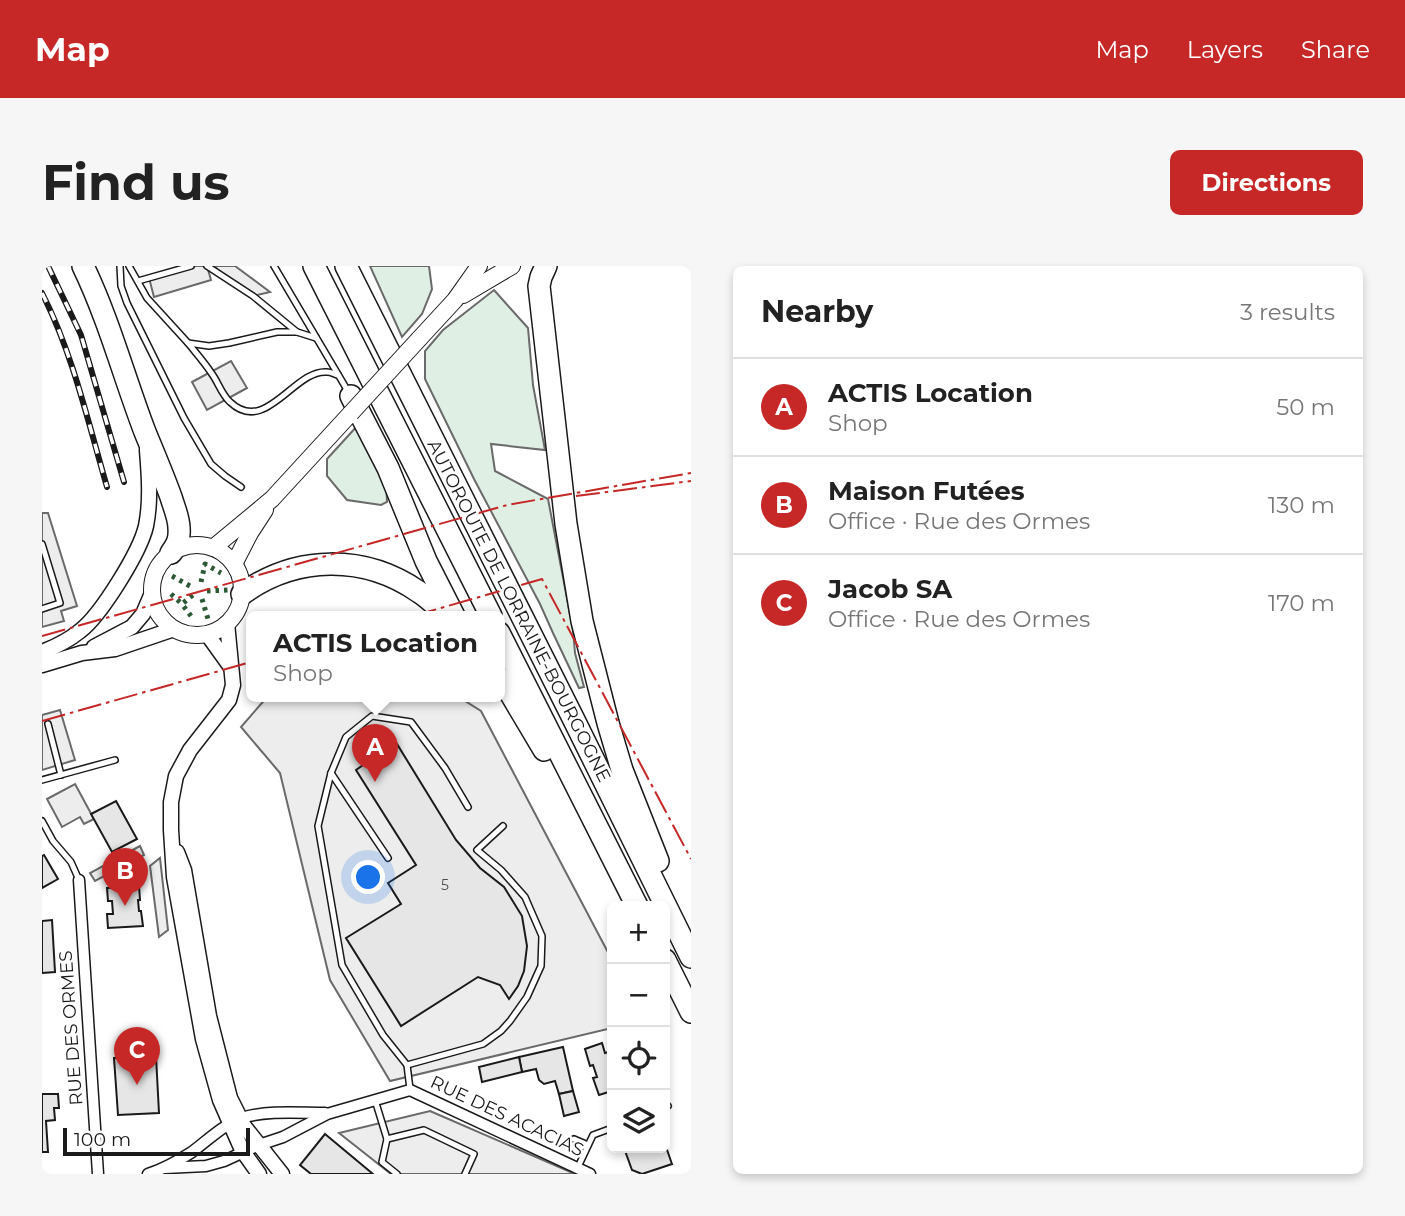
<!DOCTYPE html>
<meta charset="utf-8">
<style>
:root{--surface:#fff;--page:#f6f6f6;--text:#222;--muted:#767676;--line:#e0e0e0;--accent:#c62828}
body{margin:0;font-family:Montserrat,sans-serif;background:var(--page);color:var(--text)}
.controls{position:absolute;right:21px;bottom:21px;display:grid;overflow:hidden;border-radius:10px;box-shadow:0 4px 10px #0003}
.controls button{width:63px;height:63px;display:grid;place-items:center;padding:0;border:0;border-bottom:2px solid var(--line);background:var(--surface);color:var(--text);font:35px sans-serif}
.scale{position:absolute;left:21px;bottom:18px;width:187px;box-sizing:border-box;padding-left:7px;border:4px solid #1a1a1a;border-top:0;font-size:19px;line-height:24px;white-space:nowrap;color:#1a1a1a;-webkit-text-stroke:5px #fff;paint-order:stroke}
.you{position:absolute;left:327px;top:612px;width:24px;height:24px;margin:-18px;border:5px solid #fff;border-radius:50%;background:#1a73e8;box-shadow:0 0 0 10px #1a73e833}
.badge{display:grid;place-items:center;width:46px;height:46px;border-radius:50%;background:var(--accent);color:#fff;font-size:23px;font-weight:700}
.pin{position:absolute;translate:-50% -58px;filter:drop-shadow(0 2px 4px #0008)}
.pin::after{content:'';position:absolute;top:37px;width:24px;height:21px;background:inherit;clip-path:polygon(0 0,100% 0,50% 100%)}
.popup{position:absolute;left:204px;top:345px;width:259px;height:91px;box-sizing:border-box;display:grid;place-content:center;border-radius:10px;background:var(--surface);filter:drop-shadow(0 2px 5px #0005);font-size:23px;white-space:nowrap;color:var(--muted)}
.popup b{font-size:26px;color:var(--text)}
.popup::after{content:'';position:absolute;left:50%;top:100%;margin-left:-14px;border:14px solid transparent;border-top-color:var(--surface)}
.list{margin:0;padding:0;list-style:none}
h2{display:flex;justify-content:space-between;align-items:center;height:91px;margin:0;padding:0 28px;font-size:30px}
h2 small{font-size:23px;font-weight:400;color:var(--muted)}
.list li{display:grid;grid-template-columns:46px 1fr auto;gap:21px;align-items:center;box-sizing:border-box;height:98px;padding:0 28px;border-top:2px solid var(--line)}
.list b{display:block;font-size:26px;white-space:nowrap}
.list p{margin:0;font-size:23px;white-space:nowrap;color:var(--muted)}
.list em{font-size:23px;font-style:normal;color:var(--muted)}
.icon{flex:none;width:38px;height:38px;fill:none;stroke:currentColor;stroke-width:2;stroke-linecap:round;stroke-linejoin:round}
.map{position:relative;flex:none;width:649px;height:908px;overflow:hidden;border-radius:10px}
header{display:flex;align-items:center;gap:42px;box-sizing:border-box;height:98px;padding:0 35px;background:var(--accent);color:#fff}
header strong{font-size:33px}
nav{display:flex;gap:38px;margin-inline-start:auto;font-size:24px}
.intro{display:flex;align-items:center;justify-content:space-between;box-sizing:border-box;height:168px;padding:0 42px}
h1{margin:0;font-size:49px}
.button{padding:18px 32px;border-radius:10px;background:var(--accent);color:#fff;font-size:24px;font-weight:700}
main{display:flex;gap:42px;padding:0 42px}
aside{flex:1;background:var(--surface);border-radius:10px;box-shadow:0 4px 10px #0003}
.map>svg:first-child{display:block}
</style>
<header>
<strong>Map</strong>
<nav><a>Map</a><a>Layers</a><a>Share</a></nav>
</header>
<div class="intro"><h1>Find us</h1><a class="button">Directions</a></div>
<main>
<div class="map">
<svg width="649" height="908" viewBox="0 0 649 908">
<rect width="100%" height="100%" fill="#fff"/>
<g fill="#e0efe3" stroke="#6a6a6a" stroke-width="2">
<path d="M 328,0 L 387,0 L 390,23 L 380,48 L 360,71 Z"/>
<path d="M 452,24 L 486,62 L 491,119 L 503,184 L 449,178 L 453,205 L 506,233 L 531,364 L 533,387 L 542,421 L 537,422 L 511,367 L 498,338 L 432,213 L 383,113 L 383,85 L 401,64 Z"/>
<path d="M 316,159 L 344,215 L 345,236 L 339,239 L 305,234 L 285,210 L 285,193 Z"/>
</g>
<g fill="#ededed" stroke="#6a6a6a" stroke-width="2">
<path d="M 149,0 L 165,0 L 169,14 L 112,31 L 107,12 Z"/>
<path d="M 173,0 L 193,0 L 228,26 L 211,30 L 178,8 Z"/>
<path d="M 189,95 L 205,122 L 165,144 L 150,116 Z"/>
<path d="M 0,247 L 6,247 L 35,340 L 19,345 L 22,355 L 0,361 Z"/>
<path d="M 226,430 L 415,430 L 439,445 L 570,694 L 570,762 L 348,815 L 288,714 L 238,507 L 199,461 Z"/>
<path d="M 18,444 L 33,494 L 0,504 L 0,449 Z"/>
<path d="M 33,518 L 52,553 L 42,558 L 38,551 L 20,561 L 5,533 Z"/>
<path d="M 98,580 L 102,589 L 53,615 L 48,607 Z"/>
<path d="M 118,592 L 126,664 L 117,671 L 108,600 Z"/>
<path d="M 388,845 L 533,908 L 349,908 L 297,867 Z"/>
</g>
<g fill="#e6e6e6" stroke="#1a1a1a" stroke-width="2">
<path d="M 355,478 L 414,574 L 438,602 L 462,621 L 480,650 L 485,680 L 482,705 L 476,720 L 467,733 L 458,719 L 436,711 L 359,760 L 304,672 L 359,638 L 346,617 L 374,599 L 314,504 L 324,497 L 327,487 L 332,482 L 339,480 L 349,481 Z"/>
<path d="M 74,535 L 95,573 L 70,586 L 49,548 Z"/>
<path d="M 2,589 L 16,613 L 0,622 L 0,590 Z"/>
<path d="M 97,620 L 98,634 L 96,634 L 97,645 L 99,645 L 101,660 L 66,662 L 65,648 L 71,648 L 70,635 L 66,635 L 65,622 Z"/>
<path d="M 10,654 L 13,706 L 0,707 L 0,655 Z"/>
<path d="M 560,777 L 563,787 L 570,785 L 570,825 L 557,829 L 551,812 L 555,811 L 551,799 L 548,800 L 543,783 Z"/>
<path d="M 521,781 L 531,825 L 517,828 L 513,815 L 502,818 L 497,814 L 494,803 L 480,806 L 477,791 Z"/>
<path d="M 114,790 L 117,847 L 76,849 L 72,792 Z"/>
<path d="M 477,791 L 480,806 L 440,816 L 437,801 Z"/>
<path d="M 531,825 L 537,846 L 522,850 L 517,828 Z"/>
<path d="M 0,828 L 16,828 L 17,842 L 12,842 L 13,854 L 4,855 L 6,886 L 0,886 Z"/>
<path d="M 283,868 L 331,908 L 269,908 L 258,899 Z"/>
<path d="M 623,878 L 630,898 L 600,908 L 590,904 L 582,882 L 623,882 Z"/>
</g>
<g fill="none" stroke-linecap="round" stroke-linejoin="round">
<defs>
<g id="service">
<path d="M 78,0 L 79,20 L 85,37 L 142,152 L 169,198 L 183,210 L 199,221"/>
<path d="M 87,0 L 105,32 L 146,77 L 167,80 L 187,77 L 235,66 L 255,66 L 274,72"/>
<path d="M 165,0 L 211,30 L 255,66"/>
<path d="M 232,0 L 307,127"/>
<path d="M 96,15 L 149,0"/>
<path d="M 146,77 C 154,87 163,97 170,108 C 176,116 180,129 188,136 C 224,170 252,103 285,106 C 289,106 292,108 296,109"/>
<path d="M 0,278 L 18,337 L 0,343"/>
<path d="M 6,458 L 19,509"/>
<path d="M 289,507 L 346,592"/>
<path d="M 0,514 L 73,494"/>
<path d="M 0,555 L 11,575 L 29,596 L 37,614"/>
<path d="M 365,799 L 441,778 L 459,765 L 468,755 L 485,731 L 499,700 L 500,670 L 483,631 L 459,604 L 435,584 L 461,560"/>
<path d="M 368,823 L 365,799 L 341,769 L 300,699 L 276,560 L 289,507 L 304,471 L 330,450 L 369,456 L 403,502 L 426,541"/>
<path d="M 333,834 L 345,873 L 340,896 L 355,908"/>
<path d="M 623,842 L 626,840"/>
<path d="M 345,873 L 382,864 L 432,888 L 423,908"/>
<path d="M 532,873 L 546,879"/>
<path d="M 536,901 L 551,869 L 570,862"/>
</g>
<g id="minor">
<path d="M 37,614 L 56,908"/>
<path d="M 123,902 L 164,900 L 182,895 L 217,879 L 241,871 L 285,848 L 368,824 L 548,908"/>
<path d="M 106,908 C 122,903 136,895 150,886 C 166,874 181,859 200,852 C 224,844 258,847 283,847"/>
</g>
<g id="tertiary">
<path d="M 185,357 L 191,419 L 187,434 L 148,484 L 134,510 L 129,536 L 129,564 L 132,611 L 161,773 L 178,834 L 200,884 L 217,908"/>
<path d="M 165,368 L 188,400"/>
<path d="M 52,381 L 90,361 L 101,348 L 110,327"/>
<path d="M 0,386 C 13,381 27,374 38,365 C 59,349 98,286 104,260 C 109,235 107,209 105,184"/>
<path d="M 0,399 L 40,387 L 73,383 L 132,363"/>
<path d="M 135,586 L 142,604 L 167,750 L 188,832 L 202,860 L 240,908"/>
</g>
<g id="secondary">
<path d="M 421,29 L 470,0"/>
<path d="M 377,73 L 413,34 L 437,0"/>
<circle cx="155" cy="324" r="45"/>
<path d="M 171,282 L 230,233 L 309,147"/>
<path d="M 192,298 L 208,267 L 223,244"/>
</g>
<g id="motorway">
<path d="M 41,0 C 67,54 82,111 103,166 C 112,188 121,209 129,231 C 132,241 137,252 137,262 C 138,273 135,279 129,287"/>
<path d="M 272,0 L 449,350"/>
<path d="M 304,0 L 532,454 L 649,691"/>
<path d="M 504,0 L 499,11 L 497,20 L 524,258 L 540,355 L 566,457 L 580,504 L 616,595"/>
<path d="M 309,130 L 346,202 L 384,295 L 412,350"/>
<path d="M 200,328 C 254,289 322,288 377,326 C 387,332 396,342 406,350"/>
<path d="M 457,367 L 595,640"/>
<path d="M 457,411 L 467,425 L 502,484"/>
<path d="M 623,694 L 649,746"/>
</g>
</defs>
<use href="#service" stroke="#1a1a1a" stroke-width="8"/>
<use href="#minor" stroke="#1a1a1a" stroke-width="13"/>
<use href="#tertiary" stroke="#1a1a1a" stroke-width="17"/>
<use href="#secondary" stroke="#1a1a1a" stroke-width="18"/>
<use href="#motorway" stroke="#1a1a1a" stroke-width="24"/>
<use href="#service" stroke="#fff" stroke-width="5"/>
<use href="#minor" stroke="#fff" stroke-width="10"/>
<use href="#tertiary" stroke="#fff" stroke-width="14"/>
<use href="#secondary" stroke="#fff" stroke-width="16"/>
<use href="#motorway" stroke="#fff" stroke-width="21"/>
<defs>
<g id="rail">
<path d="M 6,0 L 39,69 L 82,216"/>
<path d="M 0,27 C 31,88 46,156 65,221"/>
</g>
</defs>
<use href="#rail" stroke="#1a1a1a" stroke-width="6"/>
<use href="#rail" stroke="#fff" stroke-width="3.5" stroke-dasharray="10" stroke-linecap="butt"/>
<defs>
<path id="secondary-bridge" d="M 309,147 L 377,73"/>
</defs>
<use href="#secondary-bridge" stroke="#1a1a1a" stroke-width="18" stroke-linecap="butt"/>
<use href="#secondary-bridge" stroke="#fff" stroke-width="16"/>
<g stroke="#2b5a34" stroke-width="5" stroke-dasharray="3.5 5" stroke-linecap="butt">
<path d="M 130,310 L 148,320"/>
<path d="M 159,316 L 163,298 L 179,307"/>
<path d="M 165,325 L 186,324"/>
<path d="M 129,328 L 140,338"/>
<path d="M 160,333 L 166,353"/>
<path d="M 149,350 L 140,338 L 152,328"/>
</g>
<g stroke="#c62828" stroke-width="2" stroke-dasharray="24 5 3.5 5" stroke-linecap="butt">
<path d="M 534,230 L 649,215"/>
<path d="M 371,350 L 500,313 L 649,593"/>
<path d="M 0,370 L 465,239 L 649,207"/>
<path d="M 0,455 L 209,396"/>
</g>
</g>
<g text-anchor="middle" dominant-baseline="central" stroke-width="5" stroke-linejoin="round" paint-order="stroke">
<g font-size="14" fill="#4d4d4d">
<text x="403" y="619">5</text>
</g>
<g font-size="18" fill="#1a1a1a" stroke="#fff">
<text transform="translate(477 345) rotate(63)">AUTOROUTE DE LORRAINE-BOURGOGNE</text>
<text transform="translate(29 762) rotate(-94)">RUE DES ORMES</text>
<text transform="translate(465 850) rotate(25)">RUE DES ACACIAS</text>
</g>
</g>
</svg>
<div class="controls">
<button>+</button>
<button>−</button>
<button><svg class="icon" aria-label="locate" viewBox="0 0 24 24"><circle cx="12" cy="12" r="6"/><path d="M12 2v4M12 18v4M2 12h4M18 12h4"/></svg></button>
<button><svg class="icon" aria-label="layers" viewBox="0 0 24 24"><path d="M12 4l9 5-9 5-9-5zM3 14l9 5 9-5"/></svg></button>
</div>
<div class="scale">100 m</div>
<div class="you"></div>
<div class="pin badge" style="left:333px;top:516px">A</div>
<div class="popup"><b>ACTIS Location</b>Shop</div>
<div class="pin badge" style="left:83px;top:640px">B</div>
<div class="pin badge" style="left:95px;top:819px">C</div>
</div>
<aside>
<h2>Nearby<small>3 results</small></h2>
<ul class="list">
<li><span class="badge">A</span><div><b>ACTIS Location</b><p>Shop</p></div><em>50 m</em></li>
<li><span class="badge">B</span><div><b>Maison Futées</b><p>Office · Rue des Ormes</p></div><em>130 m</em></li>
<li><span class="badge">C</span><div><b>Jacob SA</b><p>Office · Rue des Ormes</p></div><em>170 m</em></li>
</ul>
</aside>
</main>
